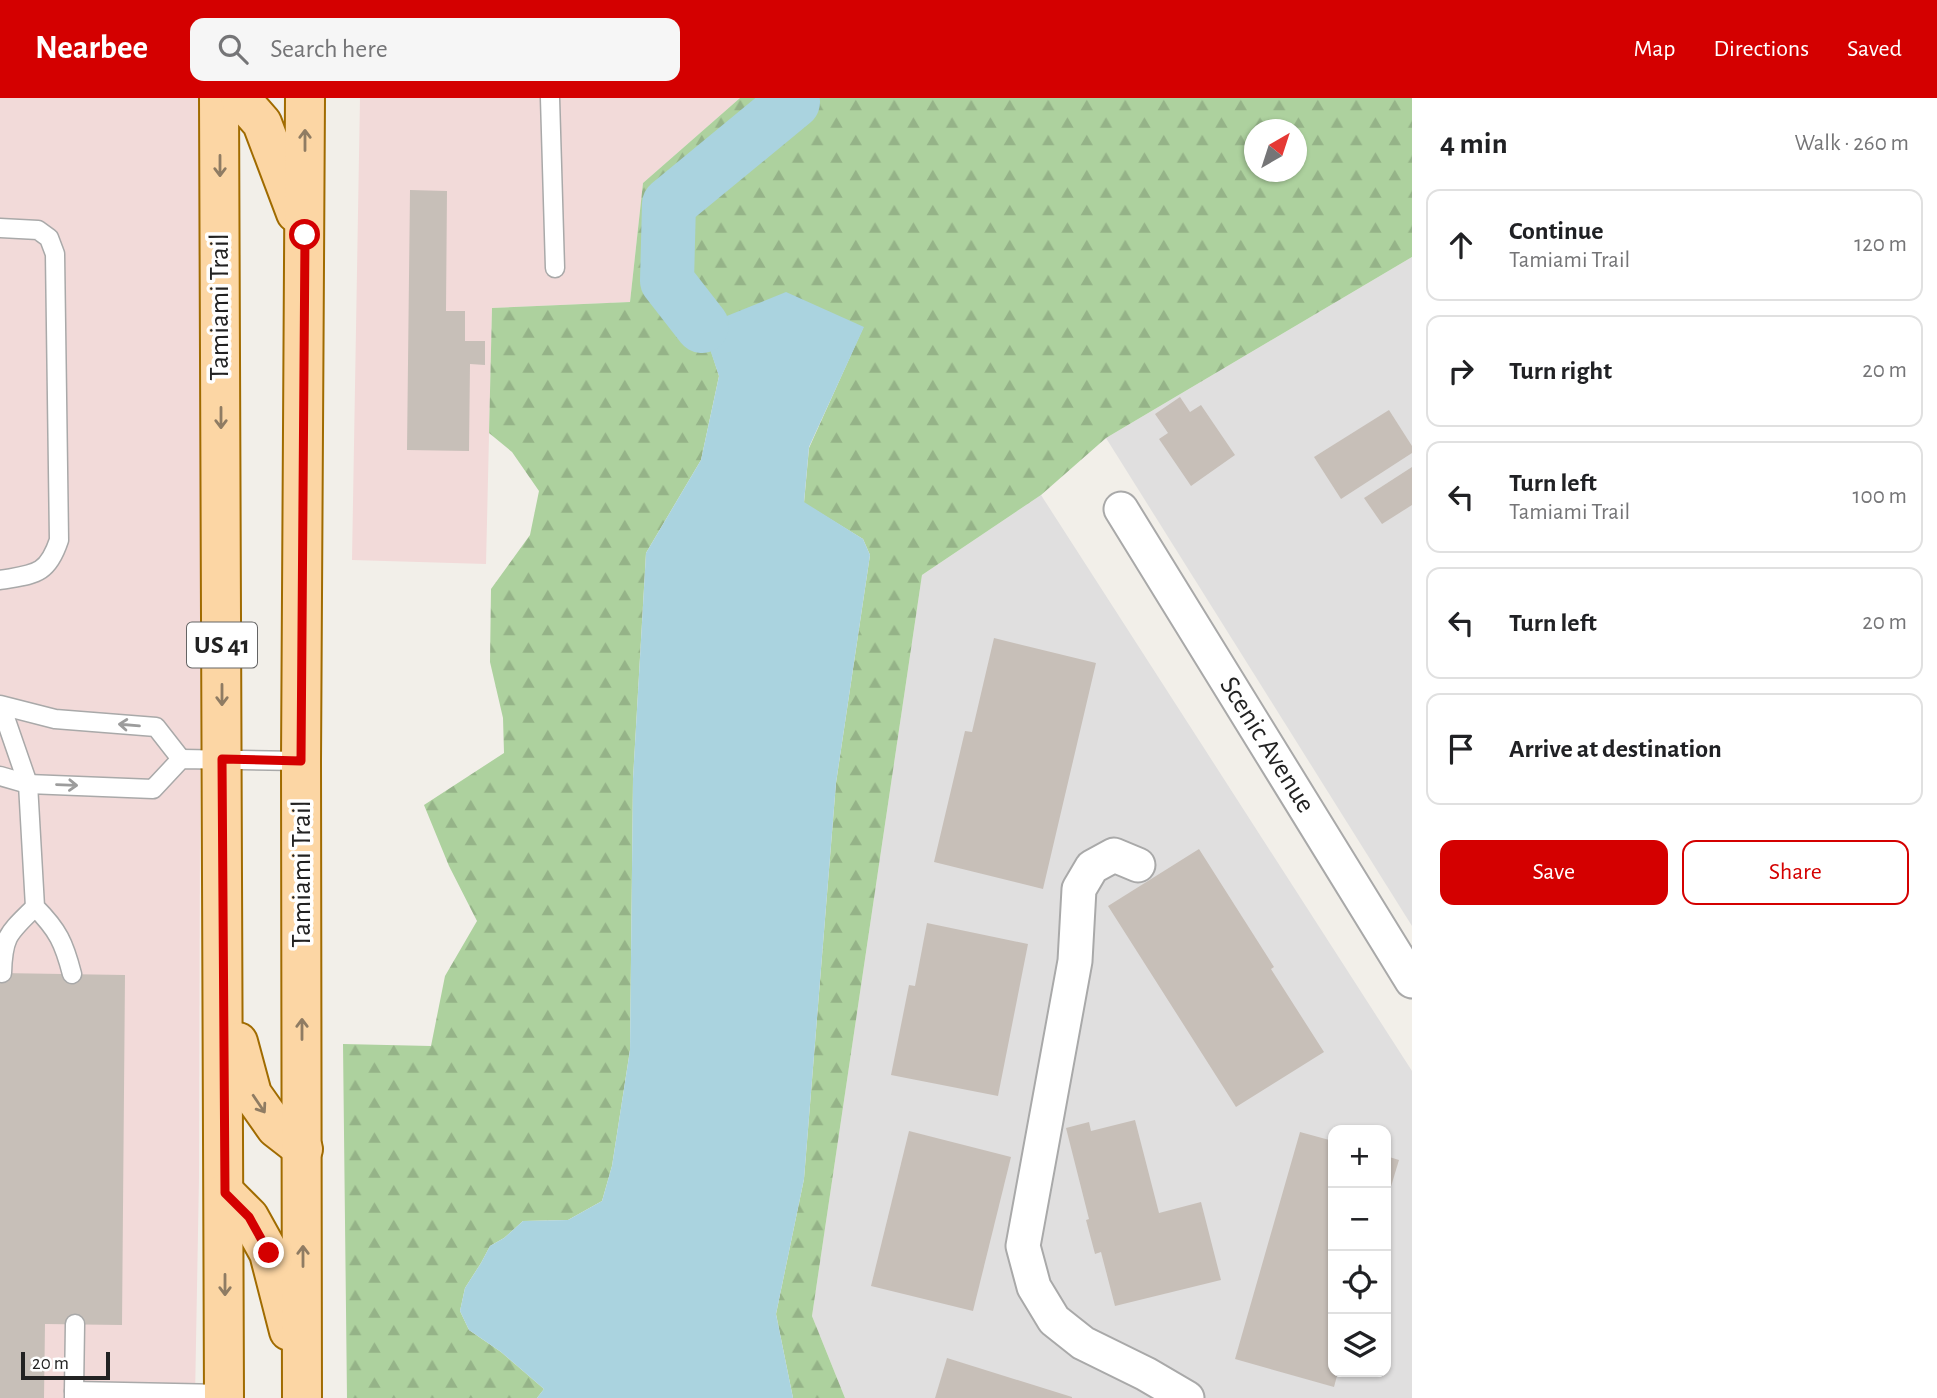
<!DOCTYPE html>
<meta charset="utf-8">
<style>
:root{--surface:#fff;--page:#f6f6f6;--text:#202124;--muted:#757577;--line:#e0e0e0;--accent:#d40000}
body{margin:0;font-family:"Alegreya Sans",sans-serif;background:var(--page);color:var(--text)}
.controls{position:absolute;right:21px;bottom:21px;display:grid;overflow:hidden;border-radius:14px;box-shadow:0 2px 5px #0004}
.controls button{width:63px;height:63px;display:grid;place-items:center;padding:0;border:0;border-bottom:2px solid var(--line);background:var(--surface);color:var(--text);font:35px sans-serif}
.compass{position:absolute;left:1244px;top:21px;width:63px;height:63px;border-radius:50%;background:var(--surface);box-shadow:0 2px 5px #0004;rotate:39deg}
.scale{position:absolute;left:21px;bottom:18px;width:89px;box-sizing:border-box;padding-left:7px;border:4px solid #222;border-top:0;font-size:19px;line-height:24px;white-space:nowrap;color:#222;-webkit-text-stroke:5px #fff;paint-order:stroke}
.stop{position:absolute;width:21px;height:21px;margin:-16px;border:5px solid #d40000;border-radius:50%;background:#fff}
.stop.end{background:#d40000;border-color:#fff;box-shadow:0 2px 7px #0008}
.list{margin:0;padding:0;list-style:none}
h2{display:flex;justify-content:space-between;align-items:center;height:91px;margin:0;padding:0 28px;font-size:30px}
h2 small{font-size:23px;font-weight:400;color:var(--muted)}
.list li{display:grid;grid-template-columns:46px 1fr auto;gap:21px;align-items:center;box-sizing:border-box;height:112px;margin:0 14px 14px;padding:0 14px;border:2px solid var(--line);border-radius:14px}
.list b{display:block;font-size:26px;white-space:nowrap}
.list p{margin:0;font-size:23px;white-space:nowrap;color:var(--muted)}
.list em{font-size:23px;font-style:normal;color:var(--muted)}
.actions{display:flex;gap:14px;padding:21px 28px}
.actions a{flex:1;padding:16px 0;border:2px solid var(--accent);border-radius:14px;text-align:center;font-size:24px;color:var(--accent)}
.actions .main{background:var(--accent);color:#fff}
.icon{flex:none;width:38px;height:38px;fill:none;stroke:currentColor;stroke-width:2;stroke-linecap:round;stroke-linejoin:round}
.map{position:relative;flex:none;width:1412px;height:1300px;overflow:hidden}
header{display:flex;align-items:center;gap:42px;box-sizing:border-box;height:98px;padding:0 35px;background:var(--accent);color:#fff}
header strong{font-size:33px}
nav{display:flex;gap:38px;margin-inline-start:auto;font-size:24px}
.search{width:490px;height:63px;background:var(--page);display:flex;align-items:center;gap:18px;box-sizing:border-box;padding:0 24px;border-radius:14px;color:var(--muted);font-size:26px}
main{display:flex}
aside{flex:1;background:var(--surface)}
.map>svg:first-child{display:block}
</style>
<header>
<strong>Nearbee</strong>
<div class="search"><svg class="icon" aria-label="search" viewBox="0 0 24 24"><circle cx="10" cy="10" r="6"/><path d="M15 15l6 6"/></svg>Search here</div>
<nav><a>Map</a><a>Directions</a><a>Saved</a></nav>
</header>
<main>
<div class="map">
<svg width="1412" height="1300" viewBox="0 0 1412 1300">
<defs>
<pattern id="forest-firs" width="22" height="20" patternUnits="userSpaceOnUse" patternTransform="scale(1.75)"><rect width="22" height="20" fill="#add19e"/><path d="M5 1l3.5 6h-7zM16 11l3.5 6h-7z" fill="#95b388"/></pattern>
</defs>
<rect width="100%" height="100%" fill="#f2efe9"/>
<g fill="#e0dfdf" fill-rule="evenodd">
<path d="M 1412,159 L 1412,828 L 1106,340 Z"/>
<path d="M 1041,397 L 1412,973 L 1412,1300 L 845,1300 L 812,1218 L 922,477 ZM 1333,1032 L 1386,1032 L 1386,1274 L 1333,1274 Z"/>
</g>
<g fill="#f2dad9">
<path d="M 0,0 L 202,0 L 199,1080 L 195,1300 L 0,1300 Z"/>
<path d="M 360,0 L 740,0 L 643,85 L 630,204 L 492,210 L 486,466 L 352,462 Z"/>
</g>
<path fill="url(#forest-firs)" fill-rule="evenodd" d="M 740,0 L 1412,0 L 1412,159 L 1106,340 L 1041,397 L 922,477 L 812,1218 L 845,1300 L 793,1300 L 776,1216 L 804,1081 L 836,685 L 870,457 L 863,441 L 804,405 L 809,350 L 863,230 L 703,228 L 719,278 L 701,362 L 646,455 L 633,681 L 630,952 L 612,1068 L 602,1103 L 568,1122 L 523,1123 L 504,1140 L 490,1148 L 481,1165 L 465,1190 L 460,1213 L 469,1232 L 501,1254 L 544,1291 L 537,1300 L 347,1300 L 343,946 L 431,948 L 445,878 L 477,823 L 449,768 L 424,707 L 504,655 L 503,620 L 490,564 L 491,491 L 530,437 L 539,393 L 512,354 L 489,335 L 492,210 L 630,204 L 643,85 ZM 1254,32 L 1296,32 L 1296,74 L 1254,74 Z"/>
<path fill="#aad3df" d="M 786,194 L 864,229 L 809,349 L 804,404 L 863,441 L 870,457 L 836,685 L 804,1081 L 776,1216 L 793,1300 L 537,1300 L 544,1291 L 501,1254 L 469,1232 L 460,1213 L 465,1190 L 481,1165 L 490,1148 L 504,1140 L 523,1123 L 568,1122 L 602,1103 L 612,1068 L 630,952 L 633,681 L 646,455 L 701,362 L 719,278 L 702,228 Z"/>
<g fill="none" stroke-linecap="round" stroke-linejoin="round">
<path stroke="#aad3df" stroke-width="54" d="M 702,228 L 667,183 L 669,106 L 793,4 L 792,0"/>
</g>
<g fill="#c7bfb8">
<path d="M 410,92 L 447,93 L 446,213 L 465,213 L 465,243 L 485,243 L 485,267 L 470,266 L 469,353 L 407,352 Z"/>
<path d="M 1180,299 L 1190,314 L 1201,307 L 1235,357 L 1191,388 L 1159,341 L 1168,335 L 1155,316 Z"/>
<path d="M 1389,312 L 1412,348 L 1412,355 L 1341,401 L 1314,359 Z"/>
<path d="M 1412,369 L 1412,407 L 1382,426 L 1364,400 Z"/>
<path d="M 994,540 L 1096,565 L 1043,791 L 934,764 L 965,633 L 972,634 Z"/>
<path d="M 1199,751 L 1274,869 L 1271,871 L 1324,954 L 1236,1009 L 1108,808 Z"/>
<path d="M 927,825 L 1028,846 L 998,998 L 891,977 L 909,887 L 915,888 Z"/>
<path d="M 0,875 L 125,877 L 122,1227 L 45,1226 L 44,1300 L 0,1300 Z"/>
<path d="M 1135,1022 L 1159,1115 L 1201,1104 L 1221,1182 L 1115,1208 L 1101,1154 L 1095,1156 L 1086,1122 L 1089,1121 L 1066,1030 L 1089,1024 L 1091,1033 Z"/>
<path d="M 909,1033 L 1011,1059 L 973,1213 L 871,1188 Z"/>
<path d="M 1300,1034 L 1333,1043 L 1333,1274 L 1338,1274 L 1334,1289 L 1235,1261 Z"/>
<path d="M 1386,1058 L 1399,1062 L 1386,1105 Z"/>
<path d="M 947,1260 L 1072,1299 L 1072,1300 L 935,1300 Z"/>
</g>
<g fill="none" stroke-linecap="round" stroke-linejoin="round">
<defs>
<g id="service">
<path d="M 550,0 L 555,170"/>
<path d="M 0,130 L 38,132 L 49,140 L 55,156 L 59,442 C 47,478 34,476 0,482"/>
<path d="M 0,607 L 55,621 L 156,629 L 181,661"/>
<path d="M 1,608 L 28,686 L 35,809 C 58,832 64,845 72,876"/>
<path d="M 0,678 L 28,686 L 153,691 L 181,661 L 301,663"/>
<path d="M 2,875 C 3,837 9,835 35,809"/>
<path d="M 74,1293 L 75,1226"/>
<path d="M 74,1300 L 74,1293 L 224,1296"/>
</g>
<g id="minor">
<path d="M 1121,411 L 1412,883"/>
<path d="M 1138,767 L 1114,757 L 1092,769 L 1079,791 L 1075,863 L 1023,1148 L 1034,1189 L 1054,1222 L 1083,1245 L 1146,1276 L 1187,1300"/>
</g>
<g id="primary">
<path d="M 219,0 L 224,1300"/>
<path d="M 240,0 L 262,25 L 296,115"/>
<path d="M 238,944 L 252,996 L 276,1030 L 303,1051"/>
<path d="M 225,1095 L 249,1119 L 269,1155 L 289,1233"/>
<path d="M 302,1300 L 301,663 L 305,0"/>
</g>
</defs>
<use href="#service" stroke="#a9a9a9" stroke-width="21"/>
<use href="#minor" stroke="#a9a9a9" stroke-width="37"/>
<use href="#primary" stroke="#a06b00" stroke-width="42"/>
<use href="#service" stroke="#fff" stroke-width="18"/>
<use href="#minor" stroke="#fff" stroke-width="33"/>
<use href="#primary" stroke="#fcd6a4" stroke-width="38"/>
</g>
<defs><path id="oneway-shaft" d="M-6 0H5M1.5-3L5.5 0L1.5 3" fill="none" stroke-width="1.6" stroke-linecap="round" stroke-linejoin="round" transform="scale(1.75)"/></defs>
<g stroke="#8f7c63">
<use href="#oneway-shaft" transform="translate(305 42) rotate(-90)"/>
<use href="#oneway-shaft" transform="translate(220 68) rotate(90)"/>
<use href="#oneway-shaft" transform="translate(221 320) rotate(90)"/>
<use href="#oneway-shaft" transform="translate(222 597) rotate(90)"/>
<use href="#oneway-shaft" transform="translate(302 931) rotate(-90)"/>
<use href="#oneway-shaft" transform="translate(259 1006) rotate(56)"/>
<use href="#oneway-shaft" transform="translate(303 1158) rotate(-90)"/>
<use href="#oneway-shaft" transform="translate(225 1187) rotate(90)"/>
</g>
<g stroke="#9c9c9c">
<use href="#oneway-shaft" transform="translate(129 627) rotate(-175)"/>
<use href="#oneway-shaft" transform="translate(67 687) rotate(2)"/>
</g>
<g fill="none" stroke-linecap="round" stroke-linejoin="round">
<path stroke="#d40000" stroke-width="9" d="M 269,1155 L 249,1119 L 225,1095 L 222,661 L 301,663 L 305,137"/>
</g>
<g text-anchor="middle" dominant-baseline="central" stroke-width="7" stroke-linejoin="round" paint-order="stroke">
<rect fill="#fff" stroke="#646464" stroke-width="2" x="187" y="524.5" width="70" height="45" rx="5"/>
<g font-size="26" font-weight="bold" fill="#222">
<text x="222" y="547">US 41</text>
</g>
<g font-size="28" fill="#222" stroke="#fff">
<text transform="translate(220 209) rotate(-90)">Tamiami Trail</text>
<text transform="translate(1267 647) rotate(58)">Scenic Avenue</text>
<text transform="translate(302 776) rotate(-90)">Tamiami Trail</text>
</g>
</g>
</svg>
<div class="controls">
<button>+</button>
<button>−</button>
<button><svg class="icon" aria-label="locate" viewBox="0 0 24 24"><circle cx="12" cy="12" r="6"/><path d="M12 2v4M12 18v4M2 12h4M18 12h4"/></svg></button>
<button><svg class="icon" aria-label="layers" viewBox="0 0 24 24"><path d="M12 4l9 5-9 5-9-5zM3 14l9 5 9-5"/></svg></button>
</div>
<svg class="compass" viewBox="-18 -18 36 36"><path d="M0-13l5 13h-10z" fill="#e53935"/><path d="M0 13l5-13h-10z" fill="#757577"/></svg>
<div class="scale">20 m</div>
<div class="stop" style="left:305px;top:137px"></div>
<div class="stop end" style="left:269px;top:1155px"></div>
</div>
<aside>
<h2>4 min<small>Walk · 260 m</small></h2>
<ul class="list">
<li><svg class="icon" aria-label="ahead" viewBox="0 0 24 24"><path d="M12 20V5M6 11l6-6 6 6"/></svg><div><b>Continue</b><p>Tamiami Trail</p></div><em>120 m</em></li>
<li><svg class="icon" aria-label="right" viewBox="0 0 24 24"><path d="M7 20v-9h11M14 6l5 5-5 5"/></svg><div><b>Turn right</b></div><em>20 m</em></li>
<li><svg class="icon" aria-label="left" viewBox="0 0 24 24"><path d="M17 20v-9H6M10 6l-5 5 5 5"/></svg><div><b>Turn left</b><p>Tamiami Trail</p></div><em>100 m</em></li>
<li><svg class="icon" aria-label="left" viewBox="0 0 24 24"><path d="M17 20v-9H6M10 6l-5 5 5 5"/></svg><div><b>Turn left</b></div><em>20 m</em></li>
<li><svg class="icon" aria-label="arrive" viewBox="0 0 24 24"><path d="M6 21V4h12l-3 4 3 4H6"/></svg><div><b>Arrive at destination</b></div></li>
</ul>
<div class="actions"><a class="main">Save</a><a>Share</a></div>
</aside>
</main>
